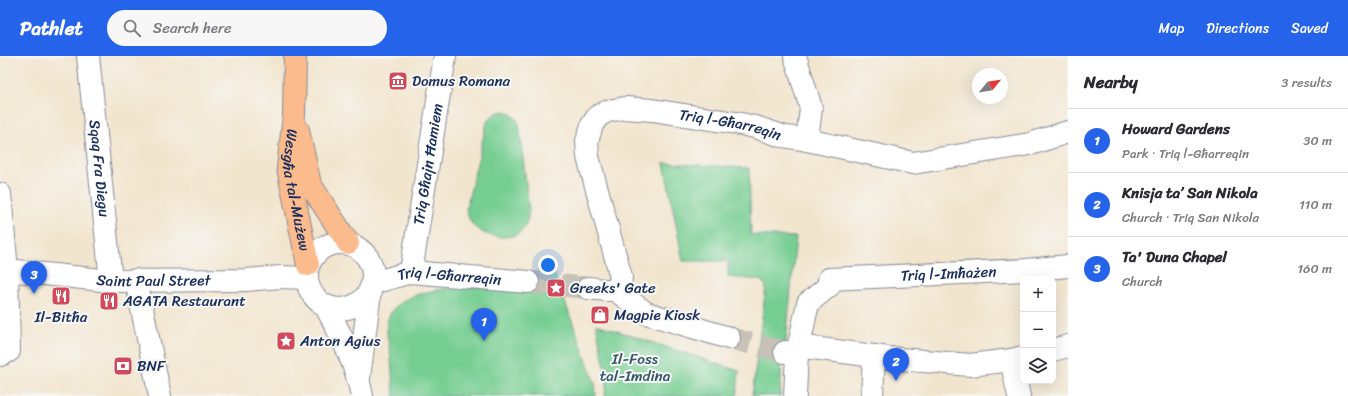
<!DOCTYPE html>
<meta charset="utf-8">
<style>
:root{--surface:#fff;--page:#f7f7f7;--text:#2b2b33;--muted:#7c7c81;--line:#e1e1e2;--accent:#2563eb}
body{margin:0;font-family:Sriracha,sans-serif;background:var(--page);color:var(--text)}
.controls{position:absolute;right:12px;bottom:12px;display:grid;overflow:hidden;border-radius:8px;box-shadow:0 4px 16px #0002}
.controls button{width:36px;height:36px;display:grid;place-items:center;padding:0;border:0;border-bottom:1px solid var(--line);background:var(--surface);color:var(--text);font:20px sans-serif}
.compass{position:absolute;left:972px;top:12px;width:36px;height:36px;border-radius:50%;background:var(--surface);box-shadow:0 4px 16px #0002;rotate:60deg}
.you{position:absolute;left:548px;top:209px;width:14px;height:14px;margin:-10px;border:3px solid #fff;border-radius:50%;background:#1a73e8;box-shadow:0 0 0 6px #1a73e833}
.badge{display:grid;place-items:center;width:26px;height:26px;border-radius:50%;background:var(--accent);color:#fff;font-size:13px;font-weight:700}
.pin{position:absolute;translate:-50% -33px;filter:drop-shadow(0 1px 2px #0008)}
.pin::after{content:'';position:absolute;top:21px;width:14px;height:12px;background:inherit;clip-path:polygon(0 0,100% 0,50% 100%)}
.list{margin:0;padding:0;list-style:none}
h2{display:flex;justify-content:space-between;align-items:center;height:52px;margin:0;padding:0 16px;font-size:17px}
h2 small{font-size:13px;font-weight:400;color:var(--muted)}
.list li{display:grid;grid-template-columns:26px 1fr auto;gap:12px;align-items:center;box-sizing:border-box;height:64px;padding:0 16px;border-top:1px solid var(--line)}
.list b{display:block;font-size:15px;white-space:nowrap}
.list p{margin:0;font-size:13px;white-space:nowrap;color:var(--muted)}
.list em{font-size:13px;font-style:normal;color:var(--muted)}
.icon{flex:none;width:22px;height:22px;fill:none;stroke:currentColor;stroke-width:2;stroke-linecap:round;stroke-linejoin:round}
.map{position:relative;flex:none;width:1068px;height:340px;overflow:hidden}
header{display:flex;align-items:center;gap:24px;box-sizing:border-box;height:56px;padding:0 20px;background:var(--accent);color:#fff}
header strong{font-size:19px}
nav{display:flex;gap:22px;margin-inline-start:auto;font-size:14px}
.search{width:280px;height:36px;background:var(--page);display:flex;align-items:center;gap:10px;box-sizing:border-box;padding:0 14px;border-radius:22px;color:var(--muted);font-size:15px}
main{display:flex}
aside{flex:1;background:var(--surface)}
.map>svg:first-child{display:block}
</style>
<header>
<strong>Pathlet</strong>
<div class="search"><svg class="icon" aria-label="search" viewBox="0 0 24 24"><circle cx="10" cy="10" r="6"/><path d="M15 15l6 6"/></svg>Search here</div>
<nav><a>Map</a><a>Directions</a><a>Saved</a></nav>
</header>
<main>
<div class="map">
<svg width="1068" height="340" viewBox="0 0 1068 340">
<rect width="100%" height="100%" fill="#f6f6f2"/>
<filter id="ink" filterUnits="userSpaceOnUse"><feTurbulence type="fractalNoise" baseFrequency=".025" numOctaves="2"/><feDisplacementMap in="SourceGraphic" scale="8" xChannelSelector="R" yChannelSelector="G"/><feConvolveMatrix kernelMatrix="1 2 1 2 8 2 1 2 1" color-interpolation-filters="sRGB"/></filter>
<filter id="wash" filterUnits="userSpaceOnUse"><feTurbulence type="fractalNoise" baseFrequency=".012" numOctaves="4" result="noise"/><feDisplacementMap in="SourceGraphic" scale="16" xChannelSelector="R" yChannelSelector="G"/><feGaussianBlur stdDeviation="0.9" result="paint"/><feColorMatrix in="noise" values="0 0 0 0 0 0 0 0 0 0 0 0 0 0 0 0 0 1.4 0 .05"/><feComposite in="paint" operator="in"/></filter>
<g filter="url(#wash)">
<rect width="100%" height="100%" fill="#f2e5ce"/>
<g fill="#77ce93" stroke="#497e78">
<path d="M 505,55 C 513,58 516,61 519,68 L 529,154 C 528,160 528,166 524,172 C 515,186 488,182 476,172 C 470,167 468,160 466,153 L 487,66 C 492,59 496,56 505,55 Z"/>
<path d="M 664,107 L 749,112 L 751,179 L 796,181 L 785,296 L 782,300 L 780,340 L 752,340 L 766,230 L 760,224 L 728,221 L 728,205 L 683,205 Z"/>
<path d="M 552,211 L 595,327 L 596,340 L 394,340 C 392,325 392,309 390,294 C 388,285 386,276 387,267 C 395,222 493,232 527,232 L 529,219 Z"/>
<path d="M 596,268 L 739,315 L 737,340 L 605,340 L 607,322 Z"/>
</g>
</g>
<g filter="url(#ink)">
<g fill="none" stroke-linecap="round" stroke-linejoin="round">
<g stroke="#c7c1b8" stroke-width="22" stroke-dasharray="22 11" stroke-linecap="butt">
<path d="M 528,226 L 588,232"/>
<path d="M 729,282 L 785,296"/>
</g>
<defs>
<g id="minor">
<path id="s1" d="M 88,0 L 111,225"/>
<path d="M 795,0 L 811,52 L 807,84"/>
<path d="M 0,138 L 7,214 L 9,295 L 0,299"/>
<circle cx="340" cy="220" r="33"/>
<path id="s2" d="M 0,214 L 7,214 L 111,225 L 246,224 L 281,221 L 306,222"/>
<path id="s3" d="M 411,216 L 445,0"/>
<path d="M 136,224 L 160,340"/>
<path id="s4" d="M 373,227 L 411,216 L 528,226"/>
<path id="s5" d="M 588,232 C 601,233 620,240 621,221 L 588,101 L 587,85 L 592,69 L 598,60 L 608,55 L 625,52 L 652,54 L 736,67 L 755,71 L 782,80 L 807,84 L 913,107 L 1030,88 L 1068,76"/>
<path d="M 614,233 L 646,257 L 729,282"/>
<path d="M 326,251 C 341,279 356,308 362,340"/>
<path d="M 798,290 L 889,302 L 970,309 L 1011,304 L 1023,301"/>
<path d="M 1053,294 L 1068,290"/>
<path id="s6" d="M 785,296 L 797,298 L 808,247 L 829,230 L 829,223 L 1026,214 L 1068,210"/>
<path d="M 1011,304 L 1019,340"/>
<path d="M 359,322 L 370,236"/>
<path d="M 795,340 L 797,298"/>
<path d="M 872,340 L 874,300"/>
</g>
<g id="major">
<path id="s7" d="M 295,0 L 294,59 L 288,112 L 308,209"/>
<path d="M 298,74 L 310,128 L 348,187"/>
</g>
</defs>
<use href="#minor" stroke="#868a96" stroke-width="24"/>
<use href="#major" stroke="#868a96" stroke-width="24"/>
<use href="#minor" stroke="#fff" stroke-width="22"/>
<use href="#major" stroke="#fbbb8c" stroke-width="22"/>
</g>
</g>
<defs>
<symbol id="museum-square" viewBox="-11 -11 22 22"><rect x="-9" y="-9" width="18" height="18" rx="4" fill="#d1495b" stroke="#f6f6f2"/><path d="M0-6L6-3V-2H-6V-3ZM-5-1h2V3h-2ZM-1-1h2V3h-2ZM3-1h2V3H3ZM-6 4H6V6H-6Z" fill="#fff"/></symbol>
<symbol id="sight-square" viewBox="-11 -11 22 22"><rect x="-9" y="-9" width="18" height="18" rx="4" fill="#d1495b" stroke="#f6f6f2"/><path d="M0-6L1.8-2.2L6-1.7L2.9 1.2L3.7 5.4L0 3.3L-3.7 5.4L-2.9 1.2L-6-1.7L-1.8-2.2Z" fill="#fff"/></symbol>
<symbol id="restaurant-square" viewBox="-11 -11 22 22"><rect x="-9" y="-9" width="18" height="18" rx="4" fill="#d1495b" stroke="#f6f6f2"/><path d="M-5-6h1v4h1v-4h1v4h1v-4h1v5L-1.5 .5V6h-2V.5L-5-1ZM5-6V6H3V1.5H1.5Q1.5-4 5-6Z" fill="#fff"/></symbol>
<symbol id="shop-square" viewBox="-11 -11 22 22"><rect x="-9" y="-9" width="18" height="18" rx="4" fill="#d1495b" stroke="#f6f6f2"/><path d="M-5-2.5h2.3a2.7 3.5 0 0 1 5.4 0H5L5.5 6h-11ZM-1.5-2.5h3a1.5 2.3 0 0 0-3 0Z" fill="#fff"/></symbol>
<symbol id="bank-square" viewBox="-11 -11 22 22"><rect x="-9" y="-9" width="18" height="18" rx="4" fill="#d1495b" stroke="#f6f6f2"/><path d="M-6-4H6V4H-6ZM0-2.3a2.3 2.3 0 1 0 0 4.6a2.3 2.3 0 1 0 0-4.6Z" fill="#fff"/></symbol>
</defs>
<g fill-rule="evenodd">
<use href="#museum-square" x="387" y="14" width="22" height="22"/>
<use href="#sight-square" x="545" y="221" width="22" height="22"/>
<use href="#restaurant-square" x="50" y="229" width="22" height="22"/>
<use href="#restaurant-square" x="98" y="234" width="22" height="22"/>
<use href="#shop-square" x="589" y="248" width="22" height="22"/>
<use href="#sight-square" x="275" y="274" width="22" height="22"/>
<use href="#bank-square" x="112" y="299" width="22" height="22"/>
</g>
<g text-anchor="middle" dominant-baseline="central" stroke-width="4" stroke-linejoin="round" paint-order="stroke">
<g font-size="15" fill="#1b2f5e" stroke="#f6f6f2" text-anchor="start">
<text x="412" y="25">Domus Romana</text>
<text x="570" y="232">Greeks' Gate</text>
<text x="123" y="245">AGATA Restaurant</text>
<text x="614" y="259">Magpie Kiosk</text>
<text x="61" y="261" text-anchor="middle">Il-Bitħa</text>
<text x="300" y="285">Anton Agius</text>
<text x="137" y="310">BNF</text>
</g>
<g font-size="15" fill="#1b2f5e" stroke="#f6f6f2">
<text stroke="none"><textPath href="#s5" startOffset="344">Triq l-Għarreqin</textPath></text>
<text stroke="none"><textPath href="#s3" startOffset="109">Triq Għajn Ħamiem</textPath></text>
<text stroke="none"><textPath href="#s1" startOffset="113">Sqaq Fra Diegu</textPath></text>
<text stroke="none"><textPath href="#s7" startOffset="135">Wesgħa tal-Mużew</textPath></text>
<text stroke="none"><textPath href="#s6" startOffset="218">Triq l-Imħażen</textPath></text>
<text stroke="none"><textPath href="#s2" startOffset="154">Saint Paul Street</textPath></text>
<text stroke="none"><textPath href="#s4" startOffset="78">Triq l-Għarreqin</textPath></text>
</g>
<g font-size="15" fill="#32576b" stroke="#f6f6f2">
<text x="635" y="303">Il-Foss<tspan x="635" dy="17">tal-Imdina</tspan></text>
</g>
</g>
</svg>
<div class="controls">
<button>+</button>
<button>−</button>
<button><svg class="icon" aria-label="layers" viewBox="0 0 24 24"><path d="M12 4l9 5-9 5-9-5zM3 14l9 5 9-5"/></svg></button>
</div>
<svg class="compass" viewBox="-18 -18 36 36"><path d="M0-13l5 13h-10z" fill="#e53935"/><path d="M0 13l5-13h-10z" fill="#7c7c81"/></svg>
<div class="you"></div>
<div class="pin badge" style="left:484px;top:285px">1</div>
<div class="pin badge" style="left:896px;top:325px">2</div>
<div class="pin badge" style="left:34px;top:238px">3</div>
</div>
<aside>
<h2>Nearby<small>3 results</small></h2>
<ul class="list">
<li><span class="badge">1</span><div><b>Howard Gardens</b><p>Park · Triq l-Għarreqin</p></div><em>30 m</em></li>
<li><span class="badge">2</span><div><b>Knisja ta’ San Nikola</b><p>Church · Triq San Nikola</p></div><em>110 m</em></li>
<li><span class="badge">3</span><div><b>Ta' Duna Chapel</b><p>Church</p></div><em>160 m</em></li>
</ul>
</aside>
</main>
